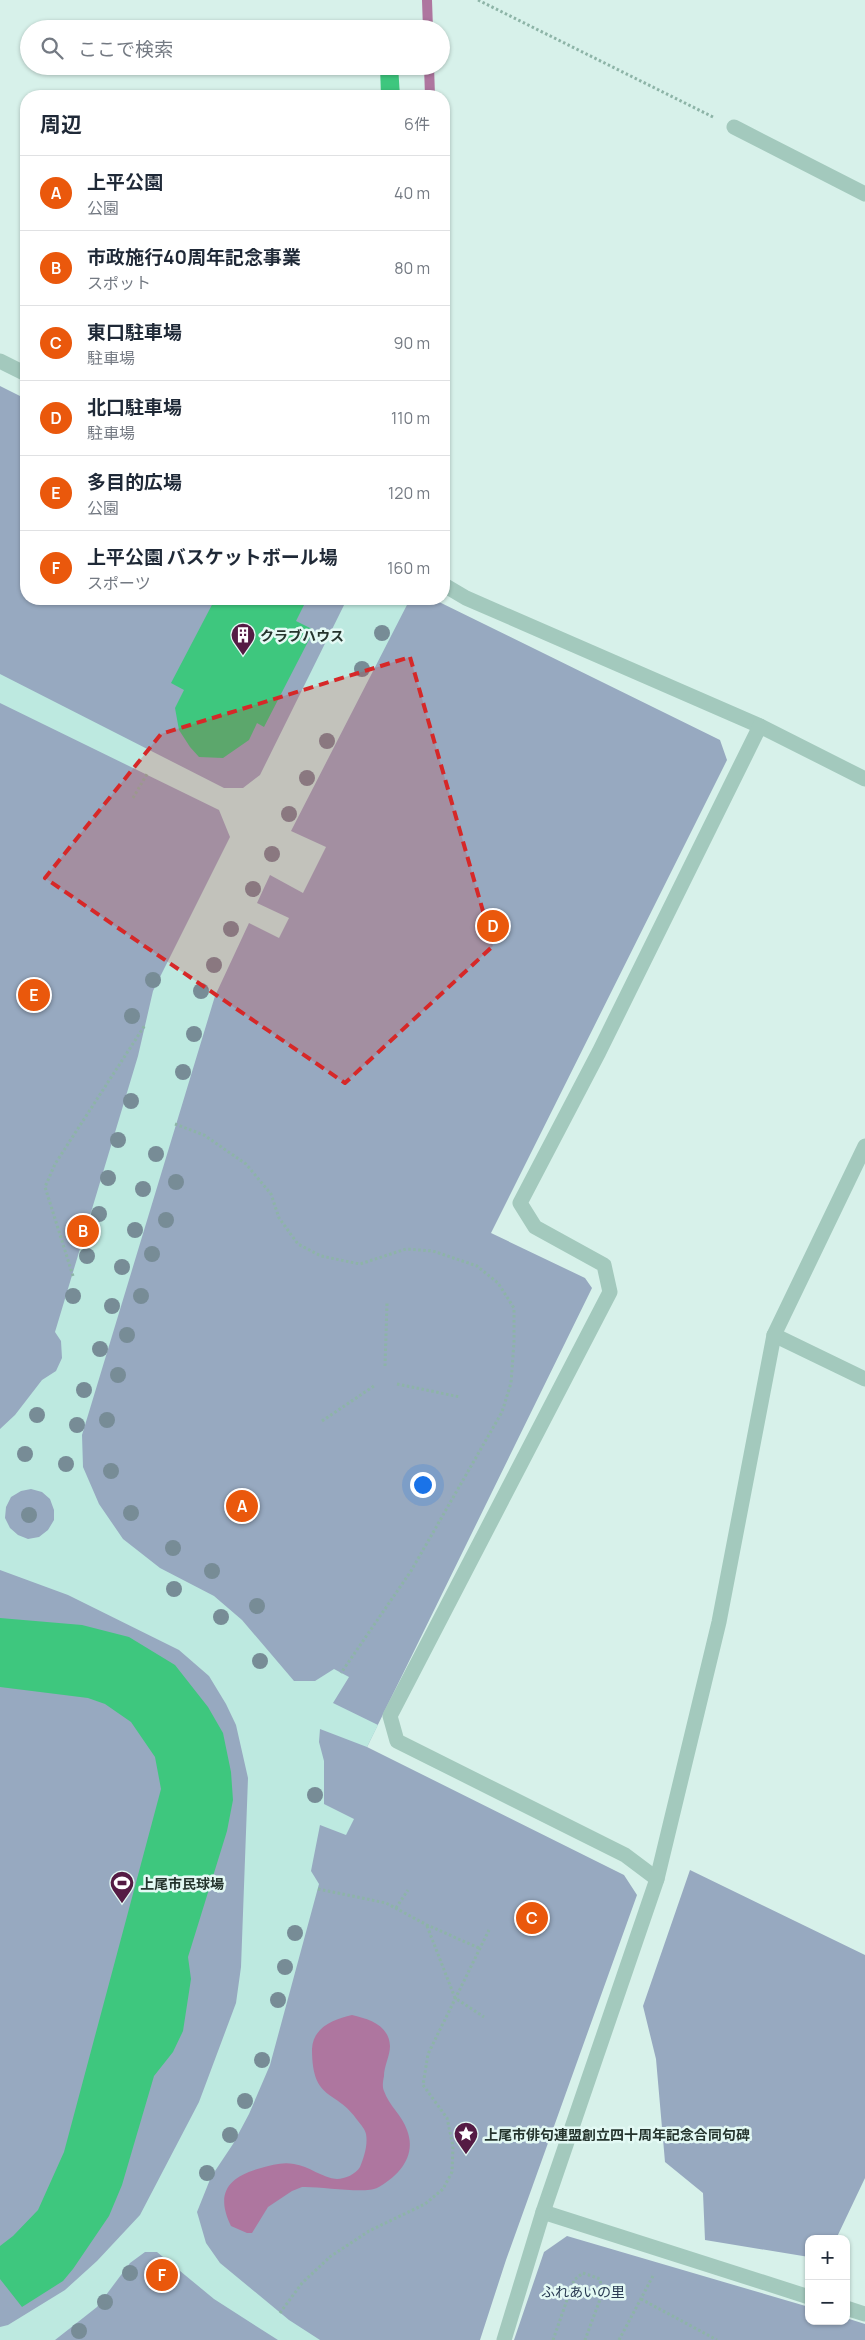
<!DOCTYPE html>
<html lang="ja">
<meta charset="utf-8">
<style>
:root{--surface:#fff;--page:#f6f6f7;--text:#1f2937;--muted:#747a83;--line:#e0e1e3;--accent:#ea580c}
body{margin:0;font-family:Manrope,"Noto Sans JP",sans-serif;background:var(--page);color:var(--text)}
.controls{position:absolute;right:15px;bottom:15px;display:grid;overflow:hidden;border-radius:10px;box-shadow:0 1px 4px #0004}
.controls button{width:45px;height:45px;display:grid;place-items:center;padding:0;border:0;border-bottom:1px solid var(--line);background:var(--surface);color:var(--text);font:25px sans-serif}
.you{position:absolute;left:422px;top:1484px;width:18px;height:18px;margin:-12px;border:4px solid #fff;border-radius:50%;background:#1a73e8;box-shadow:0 0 0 8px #1a73e833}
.badge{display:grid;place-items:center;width:32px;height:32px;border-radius:50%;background:var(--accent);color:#fff;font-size:16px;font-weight:700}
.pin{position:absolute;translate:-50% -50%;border:2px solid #fff;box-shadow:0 1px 5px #0006}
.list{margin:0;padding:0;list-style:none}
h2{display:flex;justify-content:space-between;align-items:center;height:65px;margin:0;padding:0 20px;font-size:21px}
h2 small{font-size:16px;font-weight:400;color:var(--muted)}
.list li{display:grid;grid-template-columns:32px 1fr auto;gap:15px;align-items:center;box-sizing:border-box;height:75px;padding:0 20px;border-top:1px solid var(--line)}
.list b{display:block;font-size:19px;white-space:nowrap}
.list p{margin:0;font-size:16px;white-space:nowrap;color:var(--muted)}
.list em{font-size:16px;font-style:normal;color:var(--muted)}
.icon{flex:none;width:28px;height:28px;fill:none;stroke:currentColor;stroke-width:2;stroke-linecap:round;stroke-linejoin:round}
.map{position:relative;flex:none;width:865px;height:2340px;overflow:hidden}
.search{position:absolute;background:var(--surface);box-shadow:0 1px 4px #0004;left:20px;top:20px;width:430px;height:55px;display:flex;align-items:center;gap:12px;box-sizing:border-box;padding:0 18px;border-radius:28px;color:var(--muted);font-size:19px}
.panel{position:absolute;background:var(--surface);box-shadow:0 1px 4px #0004;left:20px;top:90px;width:430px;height:515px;border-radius:20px}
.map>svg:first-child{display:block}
</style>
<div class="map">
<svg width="865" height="2340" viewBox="0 0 865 2340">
<rect width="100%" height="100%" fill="#d7f1ea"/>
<g fill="#97a9c0">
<path d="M 0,386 L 26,399 L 26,599 L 433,599 L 720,740 L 727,760 L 491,1233 L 585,1278 L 592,1288 L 367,1747 L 624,1875 L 637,1895 L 506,2260 L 480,2340 L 0,2340 Z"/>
<path d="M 690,1870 L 865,1955 L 865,2178 L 836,2239 L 809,2239 L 809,2257 L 705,2240 L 703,2193 L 665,2162 L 656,2059 L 643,2006 Z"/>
<path d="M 567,2236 L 809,2307 L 809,2321 L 846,2321 L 846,2318 L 865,2324 L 865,2340 L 514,2340 L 544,2252 Z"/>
</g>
<path fill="#bde9e0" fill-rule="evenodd" d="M 347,599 L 410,599 L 291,831 L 326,847 L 303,893 L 270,875 L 257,903 L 289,918 L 279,938 L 249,923 L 215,996 L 82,1435 L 83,1467 L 99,1504 L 123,1539 L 160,1568 L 214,1596 L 242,1620 L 294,1681 L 315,1681 L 334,1669 L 349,1677 L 333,1703 L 378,1725 L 367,1747 L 320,1729 L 319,1742 L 324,1761 L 324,1804 L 354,1819 L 346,1835 L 320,1825 L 311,1871 L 319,1884 L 270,2065 L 249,2114 L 233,2144 L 211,2177 L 197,2212 L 206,2243 L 220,2263 L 289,2320 L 320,2340 L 278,2340 L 214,2299 L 157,2252 L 145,2252 L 130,2263 L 97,2307 L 55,2340 L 0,2340 L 0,2327 L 8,2325 L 65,2290 L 97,2261 L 140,2215 L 199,2102 L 236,2003 L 241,1967 L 248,1778 L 236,1725 L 226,1704 L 209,1676 L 179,1650 L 68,1595 L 0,1570 L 0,1429 L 15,1415 L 42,1380 L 56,1371 L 62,1358 L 61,1341 L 55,1332 L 138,1056 L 153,991 L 230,837 L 219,810 L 0,703 L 0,674 L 224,788 L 243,788 L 260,775 ZM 31,1489 L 42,1492 L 50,1499 L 54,1510 L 54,1520 L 48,1530 L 39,1537 L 28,1539 L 18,1535 L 10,1528 L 5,1518 L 6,1507 L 11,1497 L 21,1491 Z"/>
<path fill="#ae769f" d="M 352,2015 C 369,2019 389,2025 390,2046 C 390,2056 384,2066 384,2076 C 383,2081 382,2087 384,2091 C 389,2106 402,2115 407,2130 C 417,2156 399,2176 377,2188 C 364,2194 319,2186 302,2187 L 292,2191 L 268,2207 L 252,2233 L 247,2233 L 231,2226 C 215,2193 228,2177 261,2168 C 272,2165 282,2162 294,2164 C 309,2166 322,2178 337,2179 C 345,2179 356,2174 360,2167 C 364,2157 368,2145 366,2134 C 365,2129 361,2125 358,2121 C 336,2088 312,2103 312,2049 C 313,2027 334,2019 352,2015 Z"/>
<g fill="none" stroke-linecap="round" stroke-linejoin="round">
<g stroke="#ae769f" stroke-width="10">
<path d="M 427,0 L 428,29"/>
<path d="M 429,66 L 430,96"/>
<path d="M 444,431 L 444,432"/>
</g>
</g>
<g fill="#3ec77e">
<path d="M 380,66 L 398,66 L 400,96 L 381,96 Z"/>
<path d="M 215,599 L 302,599 L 306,601 L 296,621 L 314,630 L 264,727 L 257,723 L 249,740 L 223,758 L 199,757 L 190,747 L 179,730 L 175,708 L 184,690 L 171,683 Z"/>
<path d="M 0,1618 L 82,1625 L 129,1637 L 175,1665 L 208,1707 L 223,1733 L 231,1772 L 233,1800 L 227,1831 L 188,1957 L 191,1979 L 183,2031 L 173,2052 L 154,2076 L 122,2185 L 109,2216 L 73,2269 L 63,2281 L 22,2307 L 0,2279 L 0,2246 L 13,2236 L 38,2210 L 64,2152 L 161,1789 L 155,1757 L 131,1722 L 105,1704 L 88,1698 L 0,1687 Z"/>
</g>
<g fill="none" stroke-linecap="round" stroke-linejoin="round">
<g stroke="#8db4a7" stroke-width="3" stroke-dasharray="2.5 2.5" stroke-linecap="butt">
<path d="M 478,0 L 713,117"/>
<path d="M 133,798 L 147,774"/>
<path d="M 175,1124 L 204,1135 L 246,1164 L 271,1194 L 279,1218 L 298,1244 L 321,1256 L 360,1264 L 406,1249 L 433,1251 L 477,1266 L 498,1283 L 514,1308 L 514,1342 L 511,1383 L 502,1412 L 411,1571 L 341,1673"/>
<path d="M 73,1276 L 45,1187 L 55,1164 L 145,1025"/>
<path d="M 385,1366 L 387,1303"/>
<path d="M 397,1384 L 460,1397"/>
<path d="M 322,1421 L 374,1386"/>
<path d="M 318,1889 L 386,1903 L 427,1925 L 479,1948"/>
<path d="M 396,1908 L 408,1890"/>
<path d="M 427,1926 L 455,1998 L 484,2017"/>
<path d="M 641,2299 L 717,2340"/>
<path d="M 280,2313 L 302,2283 L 331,2256 L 369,2231 L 425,2204 L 443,2189 L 452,2172 L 453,2146 L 447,2118 L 423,2085 L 428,2054 L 489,1930"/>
<path d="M 553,2340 L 574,2280 L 583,2273 L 600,2279 L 602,2294 L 585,2340"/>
<path d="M 619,2340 L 654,2274"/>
</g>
<g stroke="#a3c9bd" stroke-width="15">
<path d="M 734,127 L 865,194"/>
<path d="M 0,361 L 26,374"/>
<path d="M 444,585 L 466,598 L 760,726 L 865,779"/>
<path d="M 774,1335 L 865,1379"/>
<path d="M 657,1879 L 625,1855 L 397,1741 L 390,1716 L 610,1292 L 604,1265 L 535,1227 L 520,1203 L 599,1052 L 760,726"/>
<path d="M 543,2212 L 809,2297"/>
<path d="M 846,2308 L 865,2314"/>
<path d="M 504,2340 L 543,2212 L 657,1879 L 719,1622 L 774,1335 L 865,1146"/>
</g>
</g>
<g fill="#778c96">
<circle cx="382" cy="633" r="8"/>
<circle cx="362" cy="669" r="8"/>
<circle cx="327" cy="741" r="8"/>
<circle cx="307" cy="778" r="8"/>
<circle cx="289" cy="814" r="8"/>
<circle cx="272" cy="854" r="8"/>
<circle cx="253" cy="889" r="8"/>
<circle cx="231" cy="929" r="8"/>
<circle cx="214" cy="965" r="8"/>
<circle cx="153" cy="980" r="8"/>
<circle cx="201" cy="991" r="8"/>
<circle cx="132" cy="1016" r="8"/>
<circle cx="194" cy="1034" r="8"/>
<circle cx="183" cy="1072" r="8"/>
<circle cx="131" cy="1101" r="8"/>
<circle cx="118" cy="1140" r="8"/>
<circle cx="156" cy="1154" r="8"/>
<circle cx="108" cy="1178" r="8"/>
<circle cx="176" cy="1182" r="8"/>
<circle cx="143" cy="1189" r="8"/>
<circle cx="99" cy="1214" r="8"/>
<circle cx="166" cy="1220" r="8"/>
<circle cx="135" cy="1230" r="8"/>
<circle cx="152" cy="1254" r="8"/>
<circle cx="87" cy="1256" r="8"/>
<circle cx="122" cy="1267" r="8"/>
<circle cx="73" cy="1296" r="8"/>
<circle cx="141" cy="1296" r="8"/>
<circle cx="112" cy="1306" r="8"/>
<circle cx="127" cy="1335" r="8"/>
<circle cx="100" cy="1349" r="8"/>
<circle cx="118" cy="1375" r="8"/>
<circle cx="84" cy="1390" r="8"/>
<circle cx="37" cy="1415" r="8"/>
<circle cx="107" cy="1420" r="8"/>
<circle cx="77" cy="1425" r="8"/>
<circle cx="25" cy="1454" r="8"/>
<circle cx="66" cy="1464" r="8"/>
<circle cx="111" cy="1471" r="8"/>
<circle cx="131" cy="1513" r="8"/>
<circle cx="29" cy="1515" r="8"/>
<circle cx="173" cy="1548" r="8"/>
<circle cx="212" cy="1571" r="8"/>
<circle cx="174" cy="1589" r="8"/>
<circle cx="257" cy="1606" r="8"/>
<circle cx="221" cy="1617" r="8"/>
<circle cx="260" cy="1661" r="8"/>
<circle cx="315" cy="1795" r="8"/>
<circle cx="295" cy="1933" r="8"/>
<circle cx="285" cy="1967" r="8"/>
<circle cx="278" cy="2000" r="8"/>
<circle cx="262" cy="2060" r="8"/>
<circle cx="245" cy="2101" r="8"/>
<circle cx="230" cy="2135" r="8"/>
<circle cx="207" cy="2173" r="8"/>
<circle cx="130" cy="2273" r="8"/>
<circle cx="105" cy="2302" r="8"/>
<circle cx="79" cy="2331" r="8"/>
</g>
<path fill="#d62828" fill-opacity="0.2" stroke="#d62828" stroke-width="4" stroke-dasharray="10 6" stroke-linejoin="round" d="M 410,657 L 493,946 L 345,1083 L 45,878 L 161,734 Z"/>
<defs>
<symbol id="building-pin" viewBox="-11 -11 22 30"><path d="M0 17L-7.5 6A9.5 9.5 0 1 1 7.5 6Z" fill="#551b44" stroke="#e3f9f4"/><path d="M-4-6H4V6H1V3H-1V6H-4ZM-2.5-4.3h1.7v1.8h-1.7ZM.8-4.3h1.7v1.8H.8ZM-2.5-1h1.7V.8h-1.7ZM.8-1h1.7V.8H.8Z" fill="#fff"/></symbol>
<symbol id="stadium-pin" viewBox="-11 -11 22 30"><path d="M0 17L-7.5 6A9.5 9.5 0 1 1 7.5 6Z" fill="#551b44" stroke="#e3f9f4"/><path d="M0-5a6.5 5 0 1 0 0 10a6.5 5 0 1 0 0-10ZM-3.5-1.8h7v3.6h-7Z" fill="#fff"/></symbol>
<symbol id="sight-pin" viewBox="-11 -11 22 30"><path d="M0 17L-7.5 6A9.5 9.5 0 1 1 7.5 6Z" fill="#551b44" stroke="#e3f9f4"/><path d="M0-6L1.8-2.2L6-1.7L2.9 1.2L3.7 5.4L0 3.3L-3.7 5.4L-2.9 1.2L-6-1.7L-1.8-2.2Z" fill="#fff"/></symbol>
</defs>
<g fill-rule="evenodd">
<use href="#building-pin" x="229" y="621" width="28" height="38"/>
<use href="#stadium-pin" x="108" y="1869" width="28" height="38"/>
<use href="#sight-pin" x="452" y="2120" width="28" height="38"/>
</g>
<g text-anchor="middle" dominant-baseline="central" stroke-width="5" stroke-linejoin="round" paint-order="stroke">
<g font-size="14" font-weight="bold" fill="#25342d" stroke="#e3f9f4" text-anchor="start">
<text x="260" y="635">クラブハウス</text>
<text x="140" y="1883">上尾市民球場</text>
<text x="484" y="2134">上尾市俳句連盟創立四十周年記念合同句碑</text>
</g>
<g font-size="14" fill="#293a52" stroke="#e3f9f4">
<text x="583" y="2291">ふれあいの里</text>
</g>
</g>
</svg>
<div class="controls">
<button>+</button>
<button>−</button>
</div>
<div class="you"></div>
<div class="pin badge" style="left:242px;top:1506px">A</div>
<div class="pin badge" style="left:83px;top:1231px">B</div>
<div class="pin badge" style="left:532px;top:1918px">C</div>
<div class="pin badge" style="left:493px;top:926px">D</div>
<div class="pin badge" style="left:34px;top:995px">E</div>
<div class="pin badge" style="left:162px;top:2275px">F</div>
<div class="search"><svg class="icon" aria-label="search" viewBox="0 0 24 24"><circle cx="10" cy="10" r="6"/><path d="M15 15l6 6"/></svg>ここで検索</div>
<section class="panel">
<h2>周辺<small>6件</small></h2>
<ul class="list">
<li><span class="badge">A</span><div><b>上平公園</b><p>公園</p></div><em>40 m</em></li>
<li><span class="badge">B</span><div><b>市政施行40周年記念事業</b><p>スポット</p></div><em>80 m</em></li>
<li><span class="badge">C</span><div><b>東口駐車場</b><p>駐車場</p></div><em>90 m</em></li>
<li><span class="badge">D</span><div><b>北口駐車場</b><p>駐車場</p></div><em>110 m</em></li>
<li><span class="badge">E</span><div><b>多目的広場</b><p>公園</p></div><em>120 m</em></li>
<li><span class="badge">F</span><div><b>上平公園 バスケットボール場</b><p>スポーツ</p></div><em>160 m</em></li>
</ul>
</section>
</div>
